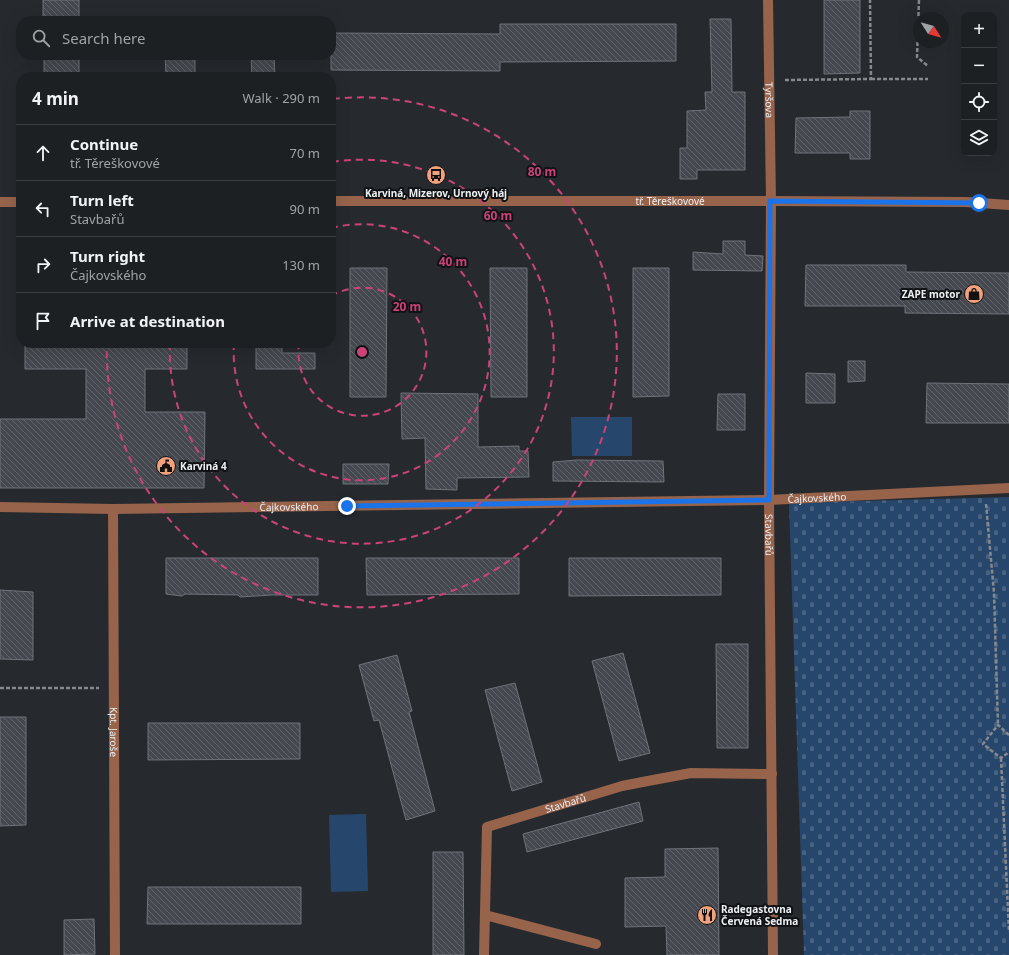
<!DOCTYPE html>
<meta charset="utf-8">
<style>
:root{--surface:#1c2023;--page:#25282b;--text:#f1f3f6;--muted:#a0a3a6;--line:#3a3e41}
body{margin:0;font-family:"Noto Sans",sans-serif;background:var(--page);color:var(--text)}
.controls{position:absolute;right:12px;top:12px;display:grid;overflow:hidden;border-radius:8px;box-shadow:0 4px 16px #0002}
.controls button{width:36px;height:36px;display:grid;place-items:center;padding:0;border:0;border-bottom:1px solid var(--line);background:var(--surface);color:var(--text);font:20px sans-serif}
.compass{position:absolute;left:913px;top:12px;width:36px;height:36px;border-radius:50%;background:var(--surface);box-shadow:0 4px 16px #0002;rotate:127deg}
.stop{position:absolute;width:12px;height:12px;margin:-9px;border:3px solid #1a73e8;border-radius:50%;background:#fff}
.stop.end{background:#1a73e8;border-color:#fff;box-shadow:0 1px 4px #0008}
.list{margin:0;padding:0;list-style:none}
h2{display:flex;justify-content:space-between;align-items:center;height:52px;margin:0;padding:0 16px;font-size:17px}
h2 small{font-size:13px;font-weight:400;color:var(--muted)}
.list li{display:grid;grid-template-columns:26px 1fr auto;gap:12px;align-items:center;box-sizing:border-box;height:56px;padding:0 16px;border-top:1px solid var(--line)}
.list b{display:block;font-size:15px;white-space:nowrap}
.list p{margin:0;font-size:13px;white-space:nowrap;color:var(--muted)}
.list em{font-size:13px;font-style:normal;color:var(--muted)}
.icon{flex:none;width:22px;height:22px;fill:none;stroke:currentColor;stroke-width:2;stroke-linecap:round;stroke-linejoin:round}
.map{position:relative;flex:none;width:1009px;height:955px;overflow:hidden}
.search{position:absolute;background:var(--surface);box-shadow:0 4px 16px #0002;left:16px;top:16px;width:320px;height:44px;display:flex;align-items:center;gap:10px;box-sizing:border-box;padding:0 14px;border-radius:16px;color:var(--muted);font-size:15px}
.panel{position:absolute;background:var(--surface);box-shadow:0 4px 16px #0002;left:16px;top:72px;width:320px;height:276px;border-radius:16px}
.map>svg:first-child{display:block}
</style>
<div class="map">
<svg width="1009" height="955" viewBox="0 0 1009 955">
<defs>
<pattern id="cemetery-stones" width="16" height="16" patternUnits="userSpaceOnUse"><rect width="16" height="16" fill="#27466c"/><path d="M2 7V4a2 2 0 0 1 4 0v3zM10 15v-3a2 2 0 0 1 4 0v3z" fill="#476181"/></pattern>
<pattern id="building-back-hatch" width="6" height="6" patternUnits="userSpaceOnUse"><rect width="6" height="6" fill="#45494f"/><path d="M-1 5l2 2M0 0l6 6M5-1l2 2" fill="none" stroke="#606469"/></pattern>
</defs>
<rect width="100%" height="100%" fill="#262a2f"/>
<g fill="#27466c">
<path d="M 571,417 L 632,417 L 632,456 L 572,456 Z"/>
<path d="M 366,814 L 368,891 L 331,892 L 329,815 Z"/>
</g>
<path fill="url(#cemetery-stones)" d="M 1009,497 L 1009,955 L 804,955 L 789,503 Z"/>
<g fill="url(#building-back-hatch)" stroke="#6f737a">
<rect x="43" y="0" width="36" height="21"/>
<path d="M 824,0 L 860,0 L 860,73 L 824,74 Z"/>
<path d="M 710,19 L 731,19 L 732,92 L 745,92 L 745,170 L 697,170 L 697,179 L 680,179 L 680,148 L 687,148 L 687,111 L 706,110 L 705,92 L 712,92 Z"/>
<path d="M 500,24 L 676,24 L 676,61 L 500,62 L 500,71 L 331,70 L 331,33 L 500,34 Z"/>
<rect x="44" y="55" width="35" height="22"/>
<path d="M 165,55 L 195,55 L 195,74 L 166,74 Z"/>
<path d="M 251,55 L 274,55 L 275,77 L 252,77 Z"/>
<path d="M 850,111 L 870,111 L 870,159 L 850,159 L 850,153 L 795,153 L 796,118 L 850,117 Z"/>
<path d="M 723,241 L 745,241 L 745,255 L 763,256 L 762,271 L 693,270 L 693,252 L 723,254 Z"/>
<path d="M 806,265 L 906,265 L 906,272 L 1009,273 L 1009,314 L 905,313 L 905,306 L 805,306 Z"/>
<path d="M 350,268 L 387,268 L 386,397 L 350,397 Z"/>
<path d="M 490,268 L 527,268 L 527,397 L 491,397 Z"/>
<path d="M 633,268 L 669,268 L 669,396 L 633,397 Z"/>
<path d="M 25,343 L 187,343 L 187,369 L 145,369 L 145,412 L 205,412 L 204,488 L 0,488 L 0,419 L 86,419 L 86,369 L 25,369 Z"/>
<path d="M 256,343 L 282,343 L 282,353 L 315,353 L 315,369 L 256,369 Z"/>
<path d="M 848,361 L 865,361 L 865,381 L 848,382 Z"/>
<path d="M 806,373 L 835,374 L 835,403 L 806,403 Z"/>
<path d="M 927,383 L 1009,384 L 1009,423 L 926,423 Z"/>
<path d="M 401,393 L 478,394 L 478,447 L 519,446 L 519,451 L 528,451 L 529,477 L 457,478 L 457,490 L 426,489 L 425,438 L 402,439 Z"/>
<path d="M 718,394 L 745,394 L 745,430 L 717,430 Z"/>
<path d="M 577,460 L 663,461 L 664,482 L 553,481 L 553,462 Z"/>
<path d="M 343,464 L 389,464 L 388,484 L 343,484 Z"/>
<path d="M 166,558 L 318,558 L 318,595 L 271,595 L 240,597 L 238,595 L 185,594 L 182,596 L 166,594 Z"/>
<path d="M 366,558 L 519,558 L 519,594 L 367,595 Z"/>
<path d="M 569,558 L 721,558 L 721,595 L 569,596 Z"/>
<path d="M 0,590 L 33,592 L 33,660 L 0,659 Z"/>
<path d="M 716,644 L 748,644 L 748,748 L 717,748 Z"/>
<path d="M 623,653 L 650,753 L 619,761 L 592,661 Z"/>
<path d="M 397,655 L 412,711 L 409,712 L 435,811 L 406,820 L 379,720 L 374,721 L 359,665 Z"/>
<path d="M 515,683 L 542,782 L 512,791 L 485,690 Z"/>
<path d="M 0,717 L 26,717 L 26,825 L 0,826 Z"/>
<path d="M 148,723 L 300,723 L 300,759 L 148,760 Z"/>
<path d="M 639,802 L 643,821 L 527,852 L 523,834 Z"/>
<path d="M 718,848 L 719,955 L 667,955 L 666,926 L 625,927 L 625,878 L 665,877 L 665,849 Z"/>
<path d="M 433,852 L 463,852 L 464,955 L 433,955 Z"/>
<path d="M 148,887 L 301,887 L 301,924 L 147,924 Z"/>
<path d="M 94,919 L 95,954 L 64,955 L 64,920 Z"/>
</g>
<g fill="none" stroke-linecap="round" stroke-linejoin="round">
<g stroke="#86898d" stroke-width="2.5" stroke-dasharray="4 2" stroke-linecap="butt">
<path d="M 919,0 L 917,57 L 928,66"/>
<path d="M 871,79 L 928,79"/>
<path d="M 785,80 L 871,79 L 870,0"/>
<path d="M 986,504 L 994,593 L 998,725"/>
<path d="M 0,688 L 99,688"/>
<path d="M 1009,735 L 998,725 L 983,744 L 1001,758 L 1009,752"/>
<path d="M 1001,758 L 1009,932"/>
</g>
<g stroke="#97634b" stroke-width="10">
<path id="s1" d="M 768,0 L 771,201 L 769,500 L 773,955"/>
<path id="s2" d="M 331,201 L 771,201 L 966,202 L 1009,205"/>
<path d="M 0,202 L 21,202"/>
<path id="s3" d="M 0,507 L 113,509 L 769,500 L 1009,488"/>
<path id="s4" d="M 113,509 L 115,955"/>
<path d="M 485,915 L 596,944"/>
<path id="s5" d="M 484,955 L 487,827 L 622,786 L 653,780 L 691,773 L 772,774"/>
</g>
</g>
<g fill="none" stroke-linecap="round" stroke-linejoin="round">
<path stroke="#1a73e8" stroke-width="5" d="M 347,506 L 769,500 L 770,201 L 979,203"/>
</g>
<g fill="none" stroke="#cb4379" stroke-width="2" stroke-dasharray="7 5">
<path d="M331 296A64 64 0 1 1 299 343"/>
<path d="M331 228A128 128 0 1 1 234 343"/>
<path d="M332 162A192 192 0 1 1 170 344"/>
<path d="M333 99A255 255 0 1 1 107 343"/>
</g>
<defs>
<symbol id="bus-disc" viewBox="-11 -11 22 22"><circle r="9.5" fill="#f1a17c" stroke="#101214"/><path d="M-5-6H5V4H4V6H2V4H-2V6H-4V4H-5ZM-3.5-4V0h7V-4ZM-3.5 1.2v1.5H-2V1.2ZM2 1.2v1.5H3.5V1.2Z" fill="#111"/></symbol>
<symbol id="shop-disc" viewBox="-11 -11 22 22"><circle r="9.5" fill="#f1a17c" stroke="#101214"/><path d="M-5-2.5h2.3a2.7 3.5 0 0 1 5.4 0H5L5.5 6h-11ZM-1.5-2.5h3a1.5 2.3 0 0 0-3 0Z" fill="#111"/></symbol>
<symbol id="civic-disc" viewBox="-11 -11 22 22"><circle r="9.5" fill="#f1a17c" stroke="#101214"/><path d="M-.6-6.5H3V-4.5H.6V-3L4-1V1h2V6H-6V1h2V-1L-.6-3ZM-1.2 2.5V6h2.4V2.5Z" fill="#111"/></symbol>
<symbol id="restaurant-disc" viewBox="-11 -11 22 22"><circle r="9.5" fill="#f1a17c" stroke="#101214"/><path d="M-5-6h1v4h1v-4h1v4h1v-4h1v5L-1.5 .5V6h-2V.5L-5-1ZM5-6V6H3V1.5H1.5Q1.5-4 5-6Z" fill="#111"/></symbol>
</defs>
<g fill-rule="evenodd">
<use href="#bus-disc" x="425" y="164" width="22" height="22"/>
<use href="#shop-disc" x="963" y="283" width="22" height="22"/>
<use href="#civic-disc" x="155" y="455" width="22" height="22"/>
<use href="#restaurant-disc" x="696" y="904" width="22" height="22"/>
</g>
<g text-anchor="middle" dominant-baseline="central" stroke-width="4" stroke-linejoin="round" paint-order="stroke">
<g font-size="10" fill="#edf0f3" stroke="#101214">
<text stroke="none"><textPath href="#s1" startOffset="100">Tyršova</textPath></text>
<text stroke="none"><textPath href="#s2" startOffset="339">tř. Těreškovové</textPath></text>
<text stroke="none"><textPath href="#s3" startOffset="817">Čajkovského</textPath></text>
<text stroke="none"><textPath href="#s3" startOffset="289">Čajkovského</textPath></text>
<text stroke="none"><textPath href="#s1" startOffset="535">Stavbařů</textPath></text>
<text stroke="none"><textPath href="#s4" startOffset="223">Kpt. Jaroše</textPath></text>
<text stroke="none"><textPath href="#s5" startOffset="210">Stavbařů</textPath></text>
</g>
<g font-size="10" font-weight="bold" fill="#edf0f3" stroke="#101214" text-anchor="start">
<text x="436" y="193" text-anchor="middle">Karviná, Mizerov, Urnový háj</text>
<text x="960" y="294" text-anchor="end">ZAPE motor</text>
<text x="180" y="466">Karviná 4</text>
<text x="721" y="909">Radegastovna<tspan x="721" dy="12">Červená Sedma</tspan></text>
</g>
</g>
<circle cx="362" cy="352" r="6" fill="#cb4379" stroke="#101214" stroke-width="2"/>
<g font-size="12" text-anchor="middle" font-weight="bold" fill="#cb4379" stroke="#101214" stroke-width="4" stroke-linejoin="round" paint-order="stroke">
<text x="542" y="176">80 m</text>
<text x="498" y="220">60 m</text>
<text x="453" y="266">40 m</text>
<text x="407" y="311">20 m</text>
</g>
</svg>
<div class="controls">
<button>+</button>
<button>−</button>
<button><svg class="icon" aria-label="locate" viewBox="0 0 24 24"><circle cx="12" cy="12" r="6"/><path d="M12 2v4M12 18v4M2 12h4M18 12h4"/></svg></button>
<button><svg class="icon" aria-label="layers" viewBox="0 0 24 24"><path d="M12 4l9 5-9 5-9-5zM3 14l9 5 9-5"/></svg></button>
</div>
<svg class="compass" viewBox="-18 -18 36 36"><path d="M0-13l5 13h-10z" fill="#e53935"/><path d="M0 13l5-13h-10z" fill="#a0a3a6"/></svg>
<div class="stop" style="left:979px;top:203px"></div>
<div class="stop end" style="left:347px;top:506px"></div>
<div class="search"><svg class="icon" aria-label="search" viewBox="0 0 24 24"><circle cx="10" cy="10" r="6"/><path d="M15 15l6 6"/></svg>Search here</div>
<section class="panel">
<h2>4 min<small>Walk · 290 m</small></h2>
<ul class="list">
<li><svg class="icon" aria-label="ahead" viewBox="0 0 24 24"><path d="M12 20V5M6 11l6-6 6 6"/></svg><div><b>Continue</b><p>tř. Těreškovové</p></div><em>70 m</em></li>
<li><svg class="icon" aria-label="left" viewBox="0 0 24 24"><path d="M17 20v-9H6M10 6l-5 5 5 5"/></svg><div><b>Turn left</b><p>Stavbařů</p></div><em>90 m</em></li>
<li><svg class="icon" aria-label="right" viewBox="0 0 24 24"><path d="M7 20v-9h11M14 6l5 5-5 5"/></svg><div><b>Turn right</b><p>Čajkovského</p></div><em>130 m</em></li>
<li><svg class="icon" aria-label="arrive" viewBox="0 0 24 24"><path d="M6 21V4h12l-3 4 3 4H6"/></svg><div><b>Arrive at destination</b></div></li>
</ul>
</section>
</div>
